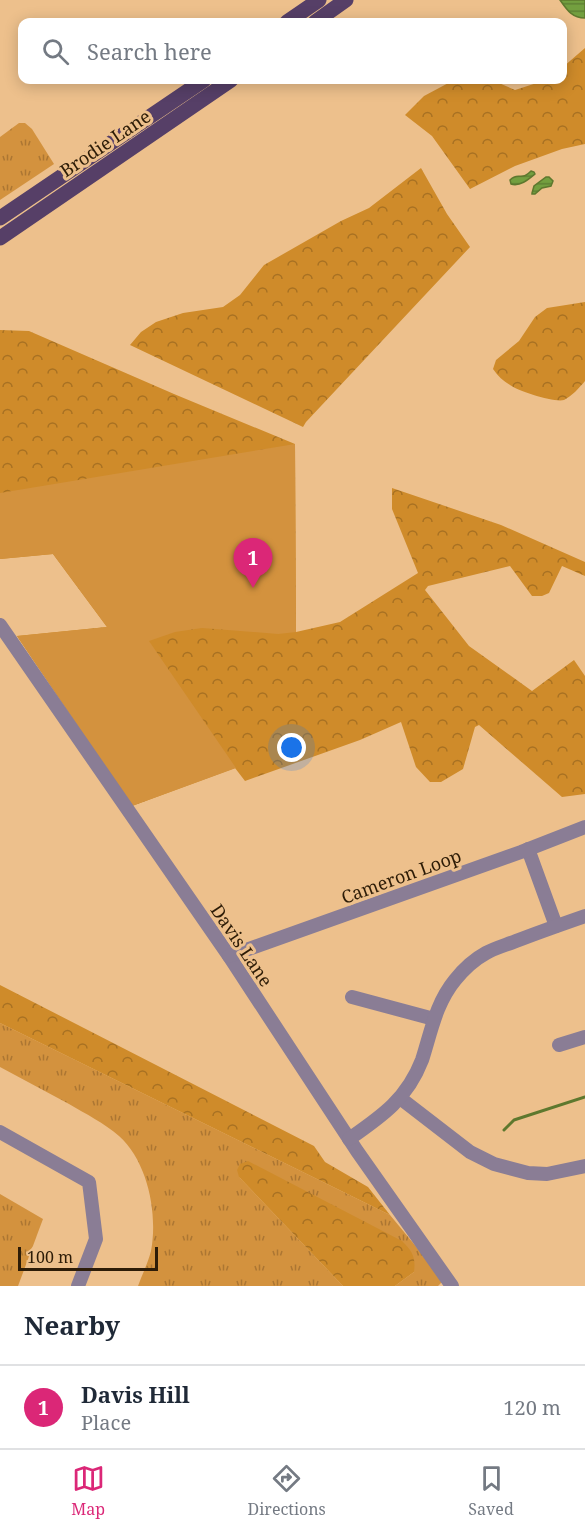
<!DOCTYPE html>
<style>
:root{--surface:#fff;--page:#f2f2f3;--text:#1f2937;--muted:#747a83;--line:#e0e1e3;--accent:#db2777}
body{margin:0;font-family:"Noto Serif",serif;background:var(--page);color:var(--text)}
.scale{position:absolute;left:18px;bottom:15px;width:140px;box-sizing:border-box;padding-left:6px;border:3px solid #2d1c07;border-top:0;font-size:16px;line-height:21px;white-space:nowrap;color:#2d1c07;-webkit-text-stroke:4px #edc08c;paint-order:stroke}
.you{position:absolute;left:292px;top:748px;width:21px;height:21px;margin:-15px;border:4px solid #fff;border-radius:50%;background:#1a73e8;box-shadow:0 0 0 9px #1a73e833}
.badge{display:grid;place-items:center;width:39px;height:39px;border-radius:50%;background:var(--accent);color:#fff;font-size:20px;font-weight:700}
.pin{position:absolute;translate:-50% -50px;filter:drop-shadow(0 2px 3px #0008)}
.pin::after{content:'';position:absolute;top:32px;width:21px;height:18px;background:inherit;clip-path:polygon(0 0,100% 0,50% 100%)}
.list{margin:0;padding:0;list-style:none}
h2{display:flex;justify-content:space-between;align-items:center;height:78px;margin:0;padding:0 24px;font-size:26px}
h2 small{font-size:20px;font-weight:400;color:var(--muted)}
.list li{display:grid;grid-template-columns:39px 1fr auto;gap:18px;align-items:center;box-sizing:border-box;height:84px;padding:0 24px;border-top:2px solid var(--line)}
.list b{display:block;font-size:22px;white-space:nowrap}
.list p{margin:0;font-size:20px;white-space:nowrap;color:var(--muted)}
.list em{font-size:20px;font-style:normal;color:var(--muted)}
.icon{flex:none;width:33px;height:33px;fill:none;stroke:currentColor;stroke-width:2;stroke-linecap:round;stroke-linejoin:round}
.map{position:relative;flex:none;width:585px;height:1286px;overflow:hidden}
.search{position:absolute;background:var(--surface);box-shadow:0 3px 15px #0003;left:18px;right:18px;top:18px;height:66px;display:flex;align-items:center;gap:15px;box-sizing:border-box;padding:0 21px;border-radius:12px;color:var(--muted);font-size:22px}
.sheet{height:162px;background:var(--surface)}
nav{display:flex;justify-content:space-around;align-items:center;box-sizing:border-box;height:84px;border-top:2px solid var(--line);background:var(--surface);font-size:16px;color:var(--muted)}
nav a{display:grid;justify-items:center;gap:3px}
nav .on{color:var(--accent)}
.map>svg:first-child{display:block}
</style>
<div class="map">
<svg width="585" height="1286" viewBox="0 0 585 1286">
<defs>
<pattern id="grass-tufts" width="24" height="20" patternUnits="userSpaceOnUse" patternTransform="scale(1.5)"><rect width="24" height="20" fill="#d3923e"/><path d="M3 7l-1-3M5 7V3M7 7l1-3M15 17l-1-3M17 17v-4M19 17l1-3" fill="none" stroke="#ac7632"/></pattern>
<pattern id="forest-crowns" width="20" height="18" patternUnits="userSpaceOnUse" patternTransform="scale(1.5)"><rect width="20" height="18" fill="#cf8b2a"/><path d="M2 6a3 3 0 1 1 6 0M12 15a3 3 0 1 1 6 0" fill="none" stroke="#a87122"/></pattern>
<pattern id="water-rules" width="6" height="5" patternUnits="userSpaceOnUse" patternTransform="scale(1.5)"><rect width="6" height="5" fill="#739f3f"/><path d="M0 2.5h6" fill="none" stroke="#5f8133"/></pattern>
</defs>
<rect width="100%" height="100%" fill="#edc08c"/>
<g fill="url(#grass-tufts)">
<path d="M 19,123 L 25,123 L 32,129 L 54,164 L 0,200 L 0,137 Z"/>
<path d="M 0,1023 L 390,1215 L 423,1255 L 442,1282 L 438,1286 L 395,1286 L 414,1272 L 239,1177 L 343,1286 L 138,1286 C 142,1275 148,1263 151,1251 C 158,1214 148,1162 119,1136 C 104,1123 86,1114 69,1104 C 46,1092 23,1079 0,1067 Z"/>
<path d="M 0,1194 L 43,1219 L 18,1286 L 0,1286 Z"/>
</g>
<g fill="url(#forest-crowns)">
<path d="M 585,48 L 585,144 L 562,149 L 515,166 L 470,189 L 432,136 L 405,115 L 424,96 L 454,80 L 492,80 L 515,90 L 546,80 L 562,80 L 563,67 Z"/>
<path d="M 421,168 L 447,214 L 470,247 L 306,422 L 303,427 L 130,345 L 141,332 L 156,322 L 183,313 L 223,307 L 240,295 L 264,265 L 341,221 L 369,208 Z"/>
<path d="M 585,302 L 585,381 C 579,388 572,396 564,400 C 555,403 518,391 510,385 C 503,381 498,376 493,369 L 496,360 L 519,341 L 535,317 L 547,308 Z"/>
<path d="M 0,330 L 29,331 L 174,394 L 295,444 L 296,632 L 340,622 L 418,573 L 392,509 L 392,488 L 501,525 L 585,562 L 585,576 L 562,566 L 549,593 L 542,596 L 532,596 L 510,566 L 428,586 L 425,590 L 469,646 L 532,691 L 574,660 L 585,676 L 585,794 L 562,797 L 479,725 L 475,727 L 463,769 L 441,782 L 430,782 L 416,767 L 401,722 L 360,740 L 245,781 L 235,768 L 132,806 L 17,636 L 107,627 L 53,554 L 0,559 Z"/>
<path d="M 0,985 L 314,1146 L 325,1162 L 368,1187 L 390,1215 L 0,1023 Z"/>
<path d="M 248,1161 L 402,1241 C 412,1251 416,1257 414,1272 L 395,1286 L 343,1286 L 239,1177 L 237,1170 L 240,1164 Z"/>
</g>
<path fill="#d3923e" d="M 295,444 L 296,632 L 278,634 L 202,628 L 175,632 L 149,641 L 236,768 L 132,806 L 17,636 L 107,627 L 53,554 L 0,559 L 0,493 Z"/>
<g fill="url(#water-rules)" stroke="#5e782e" stroke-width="1.5">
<path d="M 560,0 L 585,0 L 585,18 C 572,18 567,10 560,0 Z"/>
<path d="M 531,171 L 534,172 L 535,174 C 529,179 520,187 511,184 L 510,180 C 515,175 517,177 523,176 C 526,176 529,173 531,171 Z"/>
<path d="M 546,177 L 549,177 L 553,181 L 551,186 L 542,188 L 535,194 L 532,194 L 532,193 L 534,186 Z"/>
</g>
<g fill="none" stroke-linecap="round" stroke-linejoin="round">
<path stroke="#5e782e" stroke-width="3" d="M 504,1130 L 514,1120 L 585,1097"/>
<g stroke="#8a7d95" stroke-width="14">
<path d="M 0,625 L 229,956 L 357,1151 L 452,1286"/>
<path d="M 528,849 L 556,926"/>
<path d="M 229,956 L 521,852 L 585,827"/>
<path d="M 352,997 L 434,1019"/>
<path d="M 559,1045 L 585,1037"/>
<path d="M 400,1098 L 470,1152 L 494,1164 L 528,1173 L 547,1174 L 585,1166"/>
<path d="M 0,1132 L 89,1182 L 96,1239 L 78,1286"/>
<path d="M 349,1139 C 382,1116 407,1099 422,1060 C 431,1032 436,1003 455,980 C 463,970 475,959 486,953 C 495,948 506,945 516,941 C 539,932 562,924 585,916"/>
</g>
<g stroke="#563f67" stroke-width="15">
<path d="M 287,22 L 319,0"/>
<path d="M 315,22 L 346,0"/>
<path d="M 0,218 L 204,80"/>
<path d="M 0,238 L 231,80"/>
</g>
</g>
<g text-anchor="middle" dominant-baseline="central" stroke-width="6" stroke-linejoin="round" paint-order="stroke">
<g font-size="18" fill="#2d1c07" stroke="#edc08c">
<text transform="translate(105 143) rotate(-34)">Brodie Lane</text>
<text transform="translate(401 876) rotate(-20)">Cameron Loop</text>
<text transform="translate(242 945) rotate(56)">Davis Lane</text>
</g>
</g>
</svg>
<div class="scale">100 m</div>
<div class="you"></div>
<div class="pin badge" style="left:253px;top:588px">1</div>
<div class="search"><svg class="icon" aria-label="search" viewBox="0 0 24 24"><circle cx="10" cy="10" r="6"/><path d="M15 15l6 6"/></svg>Search here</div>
</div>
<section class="sheet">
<h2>Nearby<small></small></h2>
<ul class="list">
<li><span class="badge">1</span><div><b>Davis Hill</b><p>Place</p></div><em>120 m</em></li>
</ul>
</section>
<nav>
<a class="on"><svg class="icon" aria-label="map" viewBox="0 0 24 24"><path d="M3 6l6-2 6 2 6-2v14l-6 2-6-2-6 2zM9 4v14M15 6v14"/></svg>Map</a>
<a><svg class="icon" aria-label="directions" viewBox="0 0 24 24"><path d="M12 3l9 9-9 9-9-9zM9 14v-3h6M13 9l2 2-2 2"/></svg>Directions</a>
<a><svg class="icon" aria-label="saved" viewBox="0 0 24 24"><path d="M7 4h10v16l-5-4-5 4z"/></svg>Saved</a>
</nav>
